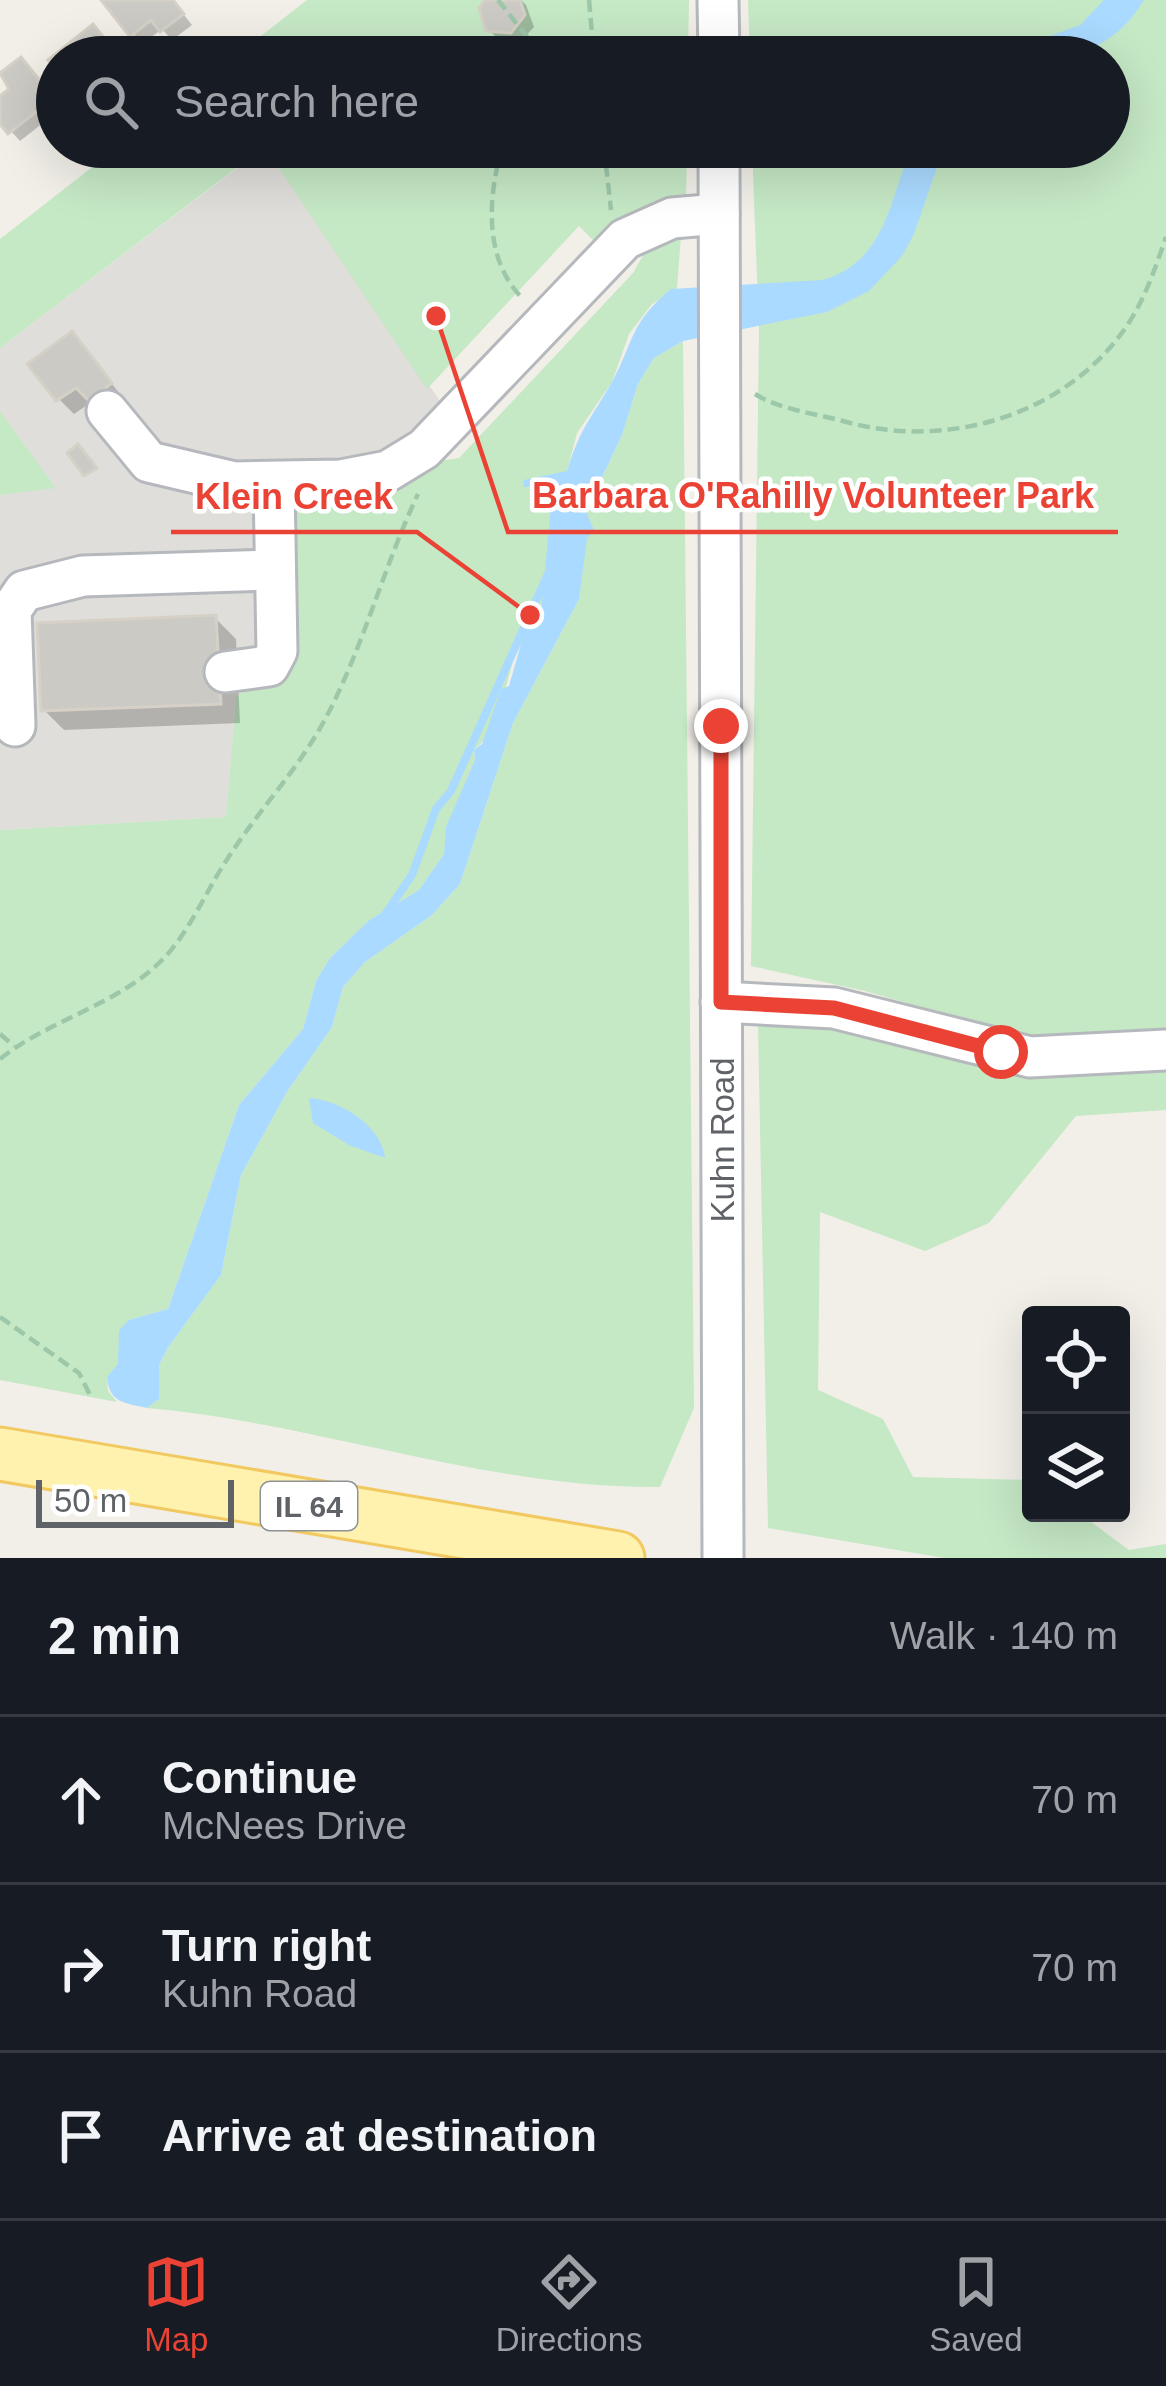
<!DOCTYPE html>
<meta charset="utf-8">
<style>
:root{--surface:#171b24;--page:#242831;--text:#f1f3f6;--muted:#9ea1a6;--line:#363941;--accent:#ea4335}
body{margin:0;font-family:Helvetica,sans-serif;background:var(--page);color:var(--text)}
.controls{position:absolute;right:36px;bottom:36px;display:grid;overflow:hidden;border-radius:12px;box-shadow:0 12px 48px #0002}
.controls button{width:108px;height:108px;display:grid;place-items:center;padding:0;border:0;border-bottom:3px solid var(--line);background:var(--surface);color:var(--text);font:60px sans-serif}
.scale{position:absolute;left:36px;bottom:30px;width:198px;box-sizing:border-box;padding-left:12px;border:6px solid #5f6368;border-top:0;font-size:33px;line-height:42px;white-space:nowrap;color:#5f6368;-webkit-text-stroke:9px #fff;paint-order:stroke}
.stop{position:absolute;width:36px;height:36px;margin:-27px;border:9px solid #ea4335;border-radius:50%;background:#fff}
.stop.end{background:#ea4335;border-color:#fff;box-shadow:0 3px 12px #0008}
.list{margin:0;padding:0;list-style:none}
h2{display:flex;justify-content:space-between;align-items:center;height:156px;margin:0;padding:0 48px;font-size:51px}
h2 small{font-size:39px;font-weight:400;color:var(--muted)}
.list li{display:grid;grid-template-columns:78px 1fr auto;gap:36px;align-items:center;box-sizing:border-box;height:168px;padding:0 48px;border-top:3px solid var(--line)}
.list b{display:block;font-size:45px;white-space:nowrap}
.list p{margin:0;font-size:39px;white-space:nowrap;color:var(--muted)}
.list em{font-size:39px;font-style:normal;color:var(--muted)}
.icon{flex:none;width:66px;height:66px;fill:none;stroke:currentColor;stroke-width:2;stroke-linecap:round;stroke-linejoin:round}
.map{position:relative;flex:none;width:1166px;height:1558px;overflow:hidden}
.search{position:absolute;background:var(--surface);box-shadow:0 12px 48px #0002;left:36px;right:36px;top:36px;height:132px;display:flex;align-items:center;gap:30px;box-sizing:border-box;padding:0 42px;border-radius:66px;color:var(--muted);font-size:45px}
.sheet{height:660px;background:var(--surface)}
nav{display:flex;justify-content:space-around;align-items:center;box-sizing:border-box;height:168px;border-top:3px solid var(--line);background:var(--surface);font-size:33px;color:var(--muted)}
nav a{display:grid;justify-items:center;gap:6px}
nav .on{color:var(--accent)}
.map>svg:first-child{display:block}
</style>
<div class="map">
<svg width="1166" height="1558" viewBox="0 0 1166 1558">
<rect width="100%" height="100%" fill="#f1efe8"/>
<path fill="#e0deda" d="M 265,147 L 440,401 L 402,441 L 369,456 L 304,466 L 296,509 L 295,665 L 236,696 L 226,817 L 0,830 L 0,495 L 55,487 L 0,411 L 0,348 Z"/>
<g fill="#c5e8c5">
<path d="M 307,0 L 689,0 L 688,57 L 234,57 Z"/>
<path d="M 748,0 L 1166,0 L 1166,1032 L 1024,1037 L 865,991 L 751,966 L 759,330 L 752,147 L 1109,147 L 1109,57 L 750,57 Z"/>
<path d="M 118,147 L 264,147 L 0,348 L 0,239 Z"/>
<path d="M 265,147 L 687,147 L 686,202 L 596,243 L 579,226 L 427,389 Z"/>
<path d="M 681,235 L 677,288 L 652,304 L 629,334 L 612,382 L 577,433 L 567,471 L 524,487 L 548,486 L 559,492 L 551,506 C 550,537 550,580 541,609 C 538,619 529,623 524,631 C 508,662 503,728 474,750 L 475,760 L 447,827 L 444,854 L 419,890 L 368,921 L 330,958 L 316,981 L 303,1029 L 239,1105 L 168,1309 L 129,1320 L 119,1364 L 107,1378 L 108,1391 L 117,1402 L 0,1380 L 0,830 L 226,817 L 236,696 L 295,664 L 296,509 L 371,491 L 421,464 L 459,458 L 633,273 L 650,243 Z"/>
<path d="M 683,341 L 694,1408 L 660,1487 C 488,1489 319,1423 147,1408 L 159,1399 L 159,1365 L 169,1346 L 221,1275 L 241,1175 L 287,1092 L 332,1027 L 343,987 L 365,962 L 432,915 L 460,884 L 513,723 L 579,599 L 586,513 L 622,435 L 638,384 L 654,358 Z"/>
<path d="M 0,411 L 56,488 L 0,495 Z"/>
<path d="M 826,1021 L 1019,1076 L 1166,1069 L 1166,1110 L 1076,1116 L 989,1223 L 925,1251 L 820,1212 L 818,1390 L 883,1419 L 913,1477 L 1031,1480 L 1031,1513 L 1079,1513 L 1129,1550 L 1166,1544 L 1166,1558 L 944,1558 L 768,1528 L 758,1026 Z"/>
</g>
<g fill="#aadaff">
<path d="M 1104,0 L 1144,0 C 1105,63 1058,57 993,57 L 1080,25 Z"/>
<path d="M 912,147 L 944,147 L 914,234 L 902,256 L 869,291 L 827,312 L 683,341 L 654,358 L 638,384 L 622,435 L 586,512 L 594,530 L 587,538 L 579,599 L 513,723 L 460,884 L 432,915 L 365,962 L 343,987 L 332,1027 L 287,1092 L 241,1175 L 221,1275 L 169,1346 L 159,1365 L 159,1399 L 147,1408 C 125,1403 109,1403 107,1377 L 118,1364 L 119,1330 L 129,1320 L 168,1309 L 239,1105 L 303,1029 L 316,981 L 330,958 L 368,921 L 419,890 L 444,854 L 446,827 L 475,760 L 474,750 L 482,744 L 501,689 L 509,686 L 525,630 L 541,613 L 551,506 L 558,492 L 548,486 L 523,487 L 524,480 L 567,471 C 580,428 592,417 612,382 C 635,340 629,324 671,289 L 823,280 C 887,261 889,199 912,147 Z"/>
<path d="M 309,1098 C 340,1100 381,1125 385,1158 L 349,1145 L 313,1123 Z"/>
</g>
<g fill="#0003">
<path d="M 105,0 L 172,0 L 192,25 L 172,40 L 162,29 L 142,44 Z"/>
<path d="M 488,0 L 521,0 L 526,5 L 534,27 L 521,41 L 499,40 L 489,30 Z"/>
<path d="M 30,71 L 57,104 L 57,112 L 20,141 L 0,119 L 0,100 Z"/>
<path d="M 72,335 L 125,400 L 106,414 L 93,401 L 74,414 L 59,399 Z"/>
<path d="M 215,618 L 236,639 L 240,723 L 64,730 L 44,710 Z"/>
</g>
<g fill="none" stroke-linecap="round" stroke-linejoin="round">
<path stroke="#aadaff" stroke-width="8" d="M 382,919 L 412,875 L 436,809 L 451,791 L 547,576"/>
</g>
<g fill="#cccac5" stroke="#d6d1c6" stroke-width="3">
<path d="M 101,0 L 173,0 L 184,14 L 160,32 L 151,20 L 130,37 Z"/>
<path d="M 485,0 L 520,0 L 525,15 L 511,33 L 486,31 L 479,8 Z"/>
<path d="M 93,24 L 119,57 L 57,57 L 57,71 L 48,60 Z"/>
<path d="M 21,57 L 54,98 L 8,134 L 0,124 L 0,96 L 9,89 L 0,73 Z"/>
<path d="M 72,331 L 112,383 L 89,401 L 76,388 L 56,401 L 27,364 Z"/>
<path d="M 78,444 L 97,468 L 84,476 L 67,453 Z"/>
<path d="M 216,615 L 221,704 L 41,711 L 37,623 Z"/>
</g>
<g fill="none" stroke-linecap="round" stroke-linejoin="round">
<defs>
<g id="minor">
<path d="M 718,0 L 719,57"/>
<path d="M 719,147 L 723,1558"/>
<path d="M 107,411 L 149,462 L 234,482 L 341,480 L 388,471 L 424,449 L 625,239 L 672,218 L 719,214"/>
<path d="M 225,672 L 269,666 L 277,651 L 274,485"/>
<path d="M 15,726 L 11,610 L 24,591 L 83,576 L 272,570"/>
<path d="M 721,1002 L 834,1008 L 1030,1057 L 1166,1050"/>
</g>
<path id="major" d="M 0,1454 L 618,1558"/>
</defs>
<use href="#minor" stroke="#b5b8bc" stroke-width="45"/>
<use href="#major" stroke="#f2c960" stroke-width="57"/>
<g stroke="#9cc7a9" stroke-width="4.5" stroke-dasharray="12 6" stroke-linecap="butt">
<path d="M 498,0 L 543,57"/>
<path d="M 589,0 L 594,57"/>
<path d="M 502,147 C 488,198 483,259 523,299"/>
<path d="M 604,147 L 611,210"/>
<path d="M 755,394 C 781,410 813,413 843,421 C 943,450 1061,418 1124,330 C 1144,302 1155,269 1166,237"/>
<path d="M 0,1034 L 14,1046"/>
<path d="M 0,1059 C 50,1019 119,1005 164,958 C 190,931 207,889 228,858 C 258,811 296,772 323,723 C 362,652 383,568 418,494"/>
<path d="M 0,1317 L 79,1373 L 92,1399"/>
</g>
<use href="#minor" stroke="#fff" stroke-width="39"/>
<use href="#major" stroke="#fff2af" stroke-width="51"/>
</g>
<g fill="none" stroke-linecap="round" stroke-linejoin="round">
<path stroke="#ea4335" stroke-width="15" d="M 721,726 L 721,1002 L 834,1008 L 1001,1052"/>
</g>
<g text-anchor="middle" dominant-baseline="central" stroke-width="9" stroke-linejoin="round" paint-order="stroke">
<rect fill="#fff" stroke="#8f9295" stroke-width="3" x="261" y="1482" width="96" height="48" rx="9"/>
<g font-size="30" font-weight="bold" fill="#5f6368">
<text x="309" y="1506">IL 64</text>
</g>
<g font-size="33" fill="#5f6368" stroke="#fff">
<text transform="translate(722 1140) rotate(-90)">Kuhn Road</text>
</g>
</g>
<path fill="none" stroke="#ea4335" stroke-width="4.5" d="M436 316L508 532H1118M530 615L417 532H171"/>
<g fill="#ea4335" stroke="#fff" stroke-width="4.5">
<circle cx="436" cy="316" r="12"/>
<circle cx="530" cy="615" r="12"/>
</g>
<g font-size="36" text-anchor="middle" font-weight="bold" fill="#ea4335" stroke="#fff" stroke-width="9" stroke-linejoin="round" paint-order="stroke">
<text x="813" y="508">Barbara O'Rahilly Volunteer Park</text>
<text x="294" y="509">Klein Creek</text>
</g>
</svg>
<div class="controls">
<button><svg class="icon" aria-label="locate" viewBox="0 0 24 24"><circle cx="12" cy="12" r="6"/><path d="M12 2v4M12 18v4M2 12h4M18 12h4"/></svg></button>
<button><svg class="icon" aria-label="layers" viewBox="0 0 24 24"><path d="M12 4l9 5-9 5-9-5zM3 14l9 5 9-5"/></svg></button>
</div>
<div class="scale">50 m</div>
<div class="stop" style="left:1001px;top:1052px"></div>
<div class="stop end" style="left:721px;top:726px"></div>
<div class="search"><svg class="icon" aria-label="search" viewBox="0 0 24 24"><circle cx="10" cy="10" r="6"/><path d="M15 15l6 6"/></svg>Search here</div>
</div>
<section class="sheet">
<h2>2 min<small>Walk · 140 m</small></h2>
<ul class="list">
<li><svg class="icon" aria-label="ahead" viewBox="0 0 24 24"><path d="M12 20V5M6 11l6-6 6 6"/></svg><div><b>Continue</b><p>McNees Drive</p></div><em>70 m</em></li>
<li><svg class="icon" aria-label="right" viewBox="0 0 24 24"><path d="M7 20v-9h11M14 6l5 5-5 5"/></svg><div><b>Turn right</b><p>Kuhn Road</p></div><em>70 m</em></li>
<li><svg class="icon" aria-label="arrive" viewBox="0 0 24 24"><path d="M6 21V4h12l-3 4 3 4H6"/></svg><div><b>Arrive at destination</b></div></li>
</ul>
</section>
<nav>
<a class="on"><svg class="icon" aria-label="map" viewBox="0 0 24 24"><path d="M3 6l6-2 6 2 6-2v14l-6 2-6-2-6 2zM9 4v14M15 6v14"/></svg>Map</a>
<a><svg class="icon" aria-label="directions" viewBox="0 0 24 24"><path d="M12 3l9 9-9 9-9-9zM9 14v-3h6M13 9l2 2-2 2"/></svg>Directions</a>
<a><svg class="icon" aria-label="saved" viewBox="0 0 24 24"><path d="M7 4h10v16l-5-4-5 4z"/></svg>Saved</a>
</nav>
